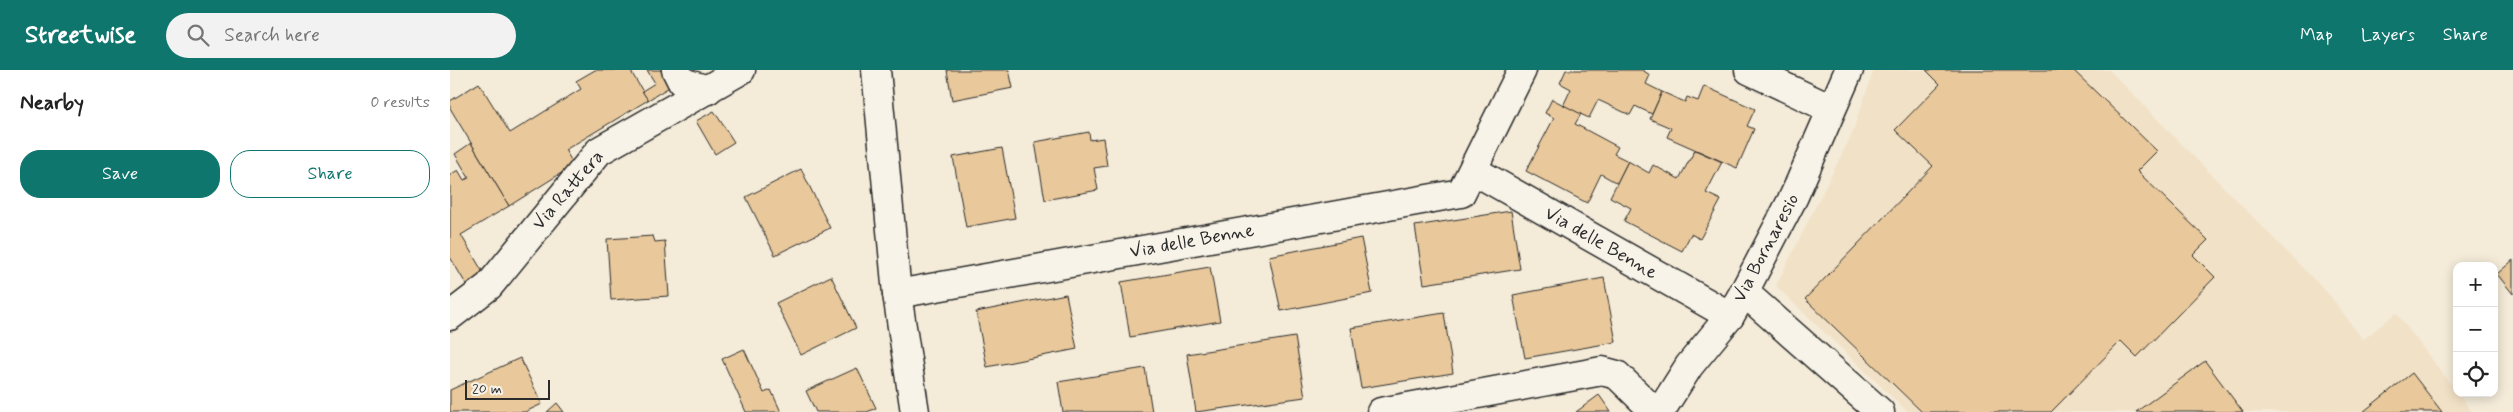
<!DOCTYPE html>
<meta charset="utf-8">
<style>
:root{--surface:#fff;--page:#f2f2f2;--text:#222;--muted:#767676;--line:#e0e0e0;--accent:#0f766e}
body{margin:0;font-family:Mynerve,sans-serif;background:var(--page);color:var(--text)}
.controls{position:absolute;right:15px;bottom:15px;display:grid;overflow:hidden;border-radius:10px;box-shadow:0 2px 12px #0003}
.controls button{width:45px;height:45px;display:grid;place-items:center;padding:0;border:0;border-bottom:1px solid var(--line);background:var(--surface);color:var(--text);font:25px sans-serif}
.scale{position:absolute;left:15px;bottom:12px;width:85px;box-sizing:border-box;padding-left:5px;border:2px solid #2b2b2b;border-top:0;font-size:14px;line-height:18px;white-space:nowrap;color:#2b2b2b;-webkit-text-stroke:4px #f7f3e8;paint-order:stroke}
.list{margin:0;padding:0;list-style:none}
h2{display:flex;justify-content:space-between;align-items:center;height:65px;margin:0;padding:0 20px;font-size:21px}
h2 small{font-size:16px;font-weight:400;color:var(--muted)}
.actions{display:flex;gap:10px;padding:15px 20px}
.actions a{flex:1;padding:11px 0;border:1px solid var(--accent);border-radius:20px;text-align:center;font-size:18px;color:var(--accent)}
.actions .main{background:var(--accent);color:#fff}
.icon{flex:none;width:28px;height:28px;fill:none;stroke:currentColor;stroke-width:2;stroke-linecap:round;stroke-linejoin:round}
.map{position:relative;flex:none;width:2063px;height:342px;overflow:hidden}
header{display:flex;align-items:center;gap:30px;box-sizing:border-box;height:70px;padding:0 25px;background:var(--accent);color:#fff}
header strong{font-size:24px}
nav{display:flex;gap:28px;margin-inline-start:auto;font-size:18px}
.search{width:350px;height:45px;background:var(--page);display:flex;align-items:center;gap:12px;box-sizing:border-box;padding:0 18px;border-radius:28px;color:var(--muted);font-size:19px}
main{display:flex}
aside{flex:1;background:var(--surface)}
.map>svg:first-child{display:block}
</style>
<header>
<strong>Streetwise</strong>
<div class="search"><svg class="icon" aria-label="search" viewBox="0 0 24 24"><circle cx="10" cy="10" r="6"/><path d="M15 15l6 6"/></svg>Search here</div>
<nav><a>Map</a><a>Layers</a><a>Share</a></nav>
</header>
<main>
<aside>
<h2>Nearby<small>0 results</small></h2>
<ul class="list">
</ul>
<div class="actions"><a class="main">Save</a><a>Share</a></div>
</aside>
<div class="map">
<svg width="2063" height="342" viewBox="0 0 2063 342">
<rect width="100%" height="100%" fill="#f4ebd9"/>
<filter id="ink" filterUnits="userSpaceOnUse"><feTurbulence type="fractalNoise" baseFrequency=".02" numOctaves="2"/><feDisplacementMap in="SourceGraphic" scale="10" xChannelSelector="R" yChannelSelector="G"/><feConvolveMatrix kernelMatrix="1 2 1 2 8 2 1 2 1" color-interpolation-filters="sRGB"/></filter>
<g filter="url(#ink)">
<path fill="#f1e1c6" d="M 1424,0 L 1659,0 L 1880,226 L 1913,270 L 1946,243 L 2022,342 L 1458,342 L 1326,216 L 1402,64 Z"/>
<g fill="#e9c99b" stroke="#2b2b2b">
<path d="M 145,0 L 180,0 L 198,30 L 115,80 L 124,95 L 59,136 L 0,38 L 0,31 L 29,13 L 60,63 L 131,19 L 126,11 Z"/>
<path d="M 197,0 L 211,0 L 221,16 L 198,30 L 192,21 L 205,13 Z"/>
<path d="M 497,0 L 559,0 L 563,18 L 502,30 Z"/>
<path d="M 1116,0 L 1192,0 L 1200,5 L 1196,14 L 1212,22 L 1202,44 L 1185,36 L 1180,45 L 1148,30 L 1139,48 L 1113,36 L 1121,19 L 1110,13 Z"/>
<path d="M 1476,0 L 1623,0 L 1707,81 L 1687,101 L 1758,170 L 1743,185 L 1765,207 L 1687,287 L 1671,271 L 1601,342 L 1472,342 L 1355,229 L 1483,96 L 1445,60 L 1490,14 Z"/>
<path d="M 1254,16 L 1305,39 L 1297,56 L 1304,59 L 1287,98 L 1217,67 L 1221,58 L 1200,49 L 1212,22 L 1235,32 L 1237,27 L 1248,31 Z"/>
<path d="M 1102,29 L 1131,44 L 1125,54 L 1168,77 L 1164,84 L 1178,91 L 1167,113 L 1151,104 L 1137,133 L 1076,101 L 1104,48 L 1095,43 Z"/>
<path d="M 264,41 L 284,72 L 265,84 L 246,51 Z"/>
<path d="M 639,62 L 640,70 L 653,68 L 657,96 L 644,98 L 648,120 L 595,130 L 585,72 Z"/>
<path d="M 21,73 L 59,136 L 11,165 L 34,204 L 16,214 L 0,187 L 0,105 L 8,100 L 14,110 L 19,108 L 5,84 Z"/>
<path d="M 552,78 L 565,148 L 516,157 L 503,87 Z"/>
<path d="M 1245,80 L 1272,92 L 1256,123 L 1271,130 L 1250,169 L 1241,164 L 1232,181 L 1174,151 L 1181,138 L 1160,127 L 1178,91 L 1199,103 L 1203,95 L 1229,109 Z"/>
<path d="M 351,99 L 380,158 L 325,185 L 296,127 Z"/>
<path d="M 1061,141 L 1070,199 L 974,214 L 965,156 Z"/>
<path d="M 203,166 L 205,172 L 215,171 L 219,226 L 161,230 L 157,169 Z"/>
<path d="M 911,168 L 922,223 L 831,241 L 819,186 Z"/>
<path d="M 2063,190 L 2063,224 L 2047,204 Z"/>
<path d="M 760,197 L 770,251 L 680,267 L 671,212 Z"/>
<path d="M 381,206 L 406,258 L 351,285 L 326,233 Z"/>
<path d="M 1154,208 L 1166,272 L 1075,288 L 1063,225 Z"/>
<path d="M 616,224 L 627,279 L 537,297 L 526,242 Z"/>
<path d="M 994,243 L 1003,303 L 911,318 L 901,258 Z"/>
<path d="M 845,267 L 855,327 L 746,342 L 737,284 Z"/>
<path d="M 294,279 L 314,323 L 321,320 L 331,342 L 296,342 L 272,289 Z"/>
<path d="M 70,288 L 92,334 L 75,342 L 0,342 L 0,320 Z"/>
<path d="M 1755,291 L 1793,342 L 1686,342 Z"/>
<path d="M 407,298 L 426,338 L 417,342 L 366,342 L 356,321 Z"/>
<path d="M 695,298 L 702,342 L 613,342 L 608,312 Z"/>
<path d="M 1962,303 L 1992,342 L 1913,342 Z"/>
<path d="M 1149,325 L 1161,342 L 1126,342 Z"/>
<path d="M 107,333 L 114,342 L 97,342 Z"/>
</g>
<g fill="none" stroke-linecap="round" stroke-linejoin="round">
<defs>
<g id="minor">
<path d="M 226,0 L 232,12 L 258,20"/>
<path d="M 426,0 L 447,224 L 465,342"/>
<path d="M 1299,0 L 1381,39"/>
<path d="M 1023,100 L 1280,246"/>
<path d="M 1294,222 L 1430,342"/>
<path d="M 447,224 L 1011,123 L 1072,0"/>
<path d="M 0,246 L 39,216 L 149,81 L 291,0"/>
<path d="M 931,342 L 1152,301 L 1167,305 L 1205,342"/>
<path d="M 1210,342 L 1239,296 L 1280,246 L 1294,222 L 1344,126 L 1399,0"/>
</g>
</defs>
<use href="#minor" stroke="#2b2b2b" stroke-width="31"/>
<use href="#minor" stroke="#f7f3e8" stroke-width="28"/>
</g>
</g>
<g text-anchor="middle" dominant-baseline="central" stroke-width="4.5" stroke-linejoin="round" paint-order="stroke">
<g font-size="19" fill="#2b2b2b" stroke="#f7f3e8">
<text transform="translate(118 120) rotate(-49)">Via Rattera</text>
<text transform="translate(742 171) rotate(-10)">Via delle Benne</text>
<text transform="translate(1151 173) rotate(30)">Via delle Benne</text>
<text transform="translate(1316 178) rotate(-62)">Via Bornaresio</text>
</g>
</g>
</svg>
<div class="controls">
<button>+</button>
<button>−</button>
<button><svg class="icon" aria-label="locate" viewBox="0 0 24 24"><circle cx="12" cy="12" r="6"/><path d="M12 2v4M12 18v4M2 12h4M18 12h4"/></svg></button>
</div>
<div class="scale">20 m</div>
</div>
</main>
